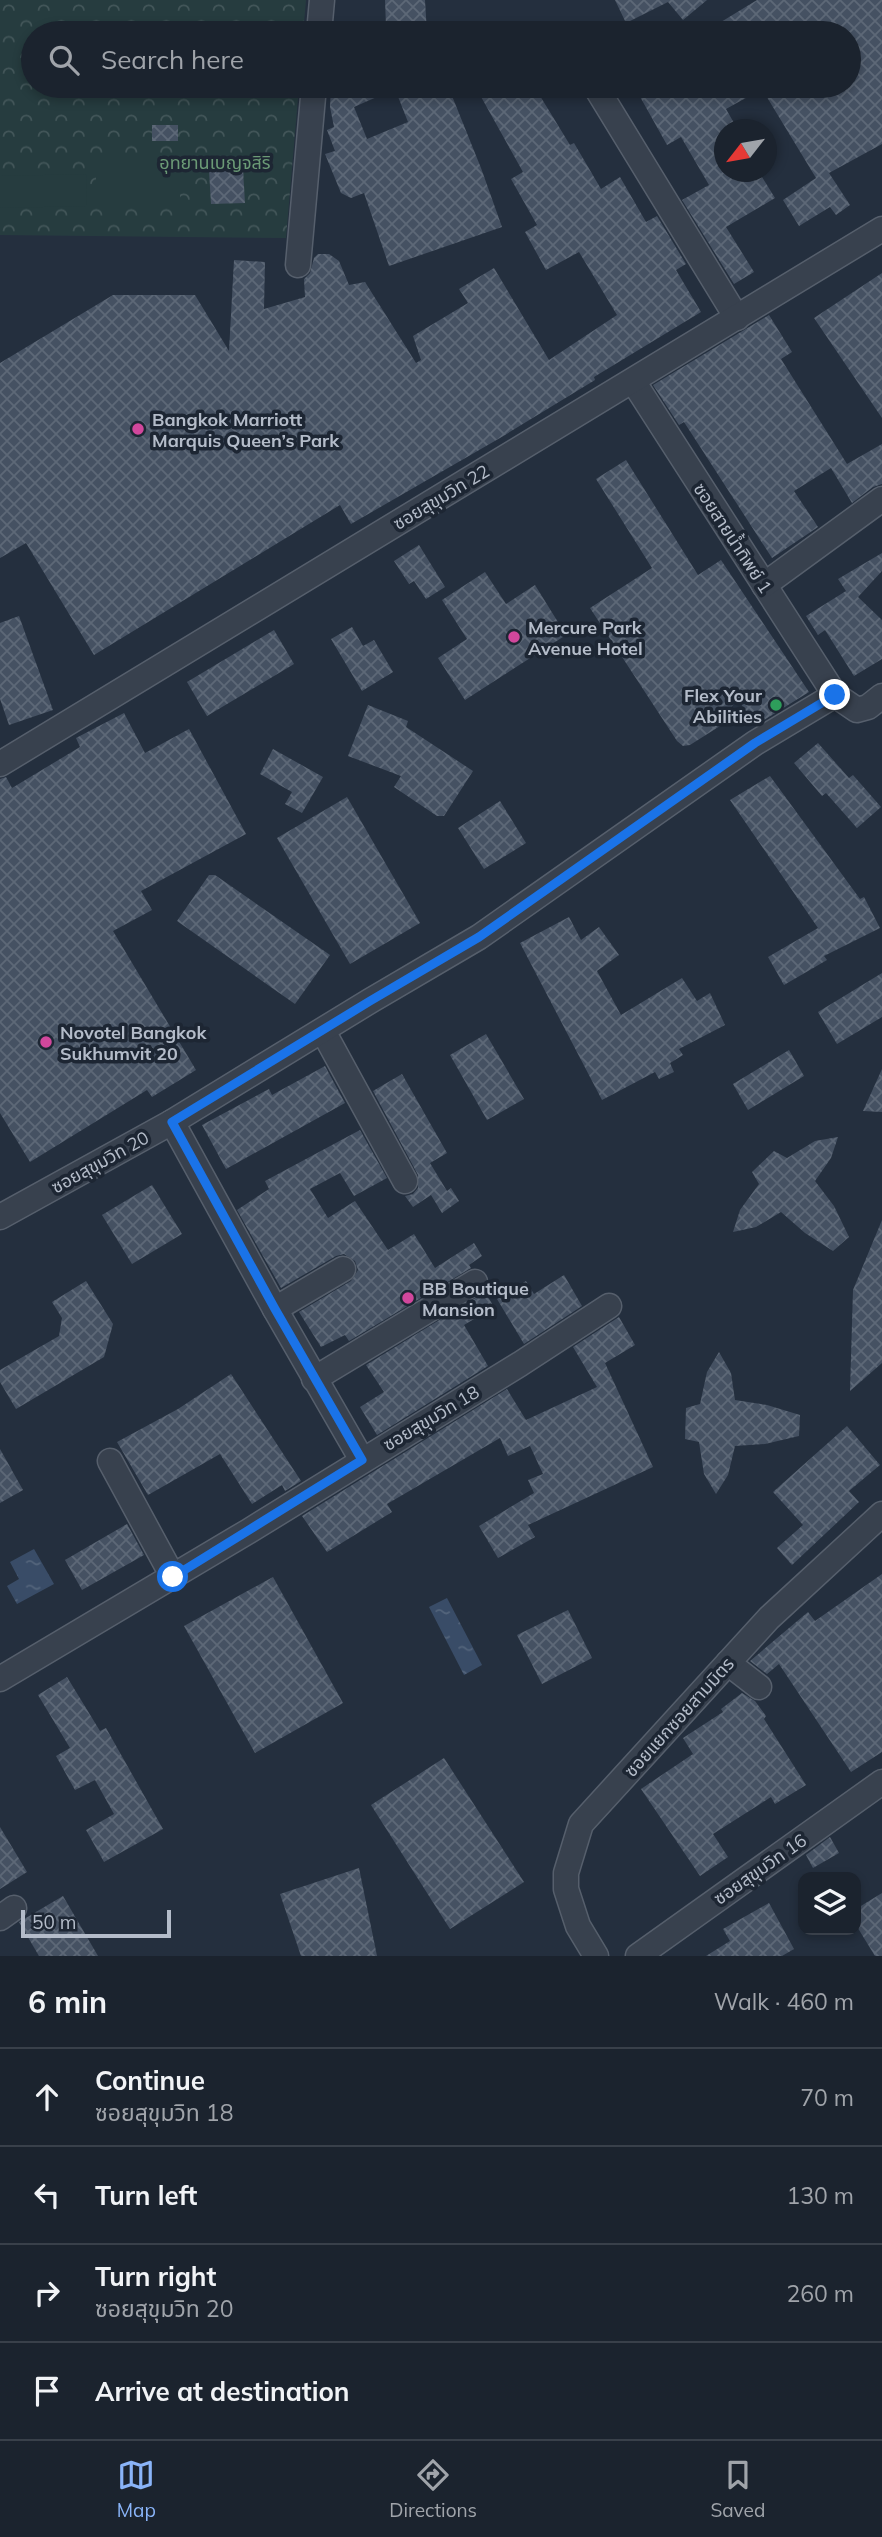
<!DOCTYPE html>
<meta charset="utf-8">
<style>
:root{--surface:#1b232e;--page:#242b36;--text:#f1f3f6;--muted:#a0a4aa;--line:#39404a;--accent:#8ab4f8}
body{margin:0;font-family:Mulish,"Noto Sans Thai",sans-serif;background:var(--page);color:var(--text)}
.controls{position:absolute;right:21px;bottom:21px;display:grid;overflow:hidden;border-radius:14px;box-shadow:0 4px 10px #0003}
.controls button{width:63px;height:63px;display:grid;place-items:center;padding:0;border:0;border-bottom:2px solid var(--line);background:var(--surface);color:var(--text);font:35px sans-serif}
.compass{position:absolute;left:714px;top:119px;width:63px;height:63px;border-radius:50%;background:var(--surface);box-shadow:0 4px 10px #0003;rotate:239deg}
.scale{position:absolute;left:21px;bottom:18px;width:150px;box-sizing:border-box;padding-left:7px;border:4px solid #b4bcc9;border-top:0;font-size:19px;line-height:24px;white-space:nowrap;color:#b4bcc9;-webkit-text-stroke:5px #1d2633;paint-order:stroke}
.stop{position:absolute;width:21px;height:21px;margin:-16px;border:5px solid #1a73e8;border-radius:50%;background:#fff}
.stop.end{background:#1a73e8;border-color:#fff;box-shadow:0 2px 7px #0008}
.list{margin:0;padding:0;list-style:none}
h2{display:flex;justify-content:space-between;align-items:center;height:91px;margin:0;padding:0 28px;font-size:30px}
h2 small{font-size:23px;font-weight:400;color:var(--muted)}
.list li{display:grid;grid-template-columns:46px 1fr auto;gap:21px;align-items:center;box-sizing:border-box;height:98px;padding:0 28px;border-top:2px solid var(--line)}
.list b{display:block;font-size:26px;white-space:nowrap}
.list p{margin:0;font-size:23px;white-space:nowrap;color:var(--muted)}
.list em{font-size:23px;font-style:normal;color:var(--muted)}
.icon{flex:none;width:38px;height:38px;fill:none;stroke:currentColor;stroke-width:2;stroke-linecap:round;stroke-linejoin:round}
.map{position:relative;flex:none;width:882px;height:1956px;overflow:hidden}
.search{position:absolute;background:var(--surface);box-shadow:0 4px 10px #0003;left:21px;right:21px;top:21px;height:77px;display:flex;align-items:center;gap:18px;box-sizing:border-box;padding:0 24px;border-radius:38px;color:var(--muted);font-size:26px}
.sheet{height:483px;background:var(--surface)}
nav{display:flex;justify-content:space-around;align-items:center;box-sizing:border-box;height:98px;border-top:2px solid var(--line);background:var(--surface);font-size:19px;color:var(--muted)}
nav a{display:grid;justify-items:center;gap:4px}
nav .on{color:var(--accent)}
.map>svg:first-child{display:block}
</style>
<div class="map">
<svg width="882" height="1956" viewBox="0 0 882 1956">
<defs>
<pattern id="park-crowns" width="20" height="18" patternUnits="userSpaceOnUse" patternTransform="scale(1.75)"><rect width="20" height="18" fill="#263c3f"/><path d="M2 6a3 3 0 1 1 6 0M12 15a3 3 0 1 1 6 0" fill="none" stroke="#435659"/></pattern>
<pattern id="water-ripples" width="26" height="14" patternUnits="userSpaceOnUse" patternTransform="scale(1.75)"><rect width="26" height="14" fill="#394c67"/><path d="M2 4q2-2 4 0t4 0M15 11q2-2 4 0t4 0" fill="none" stroke="#53647b"/></pattern>
<pattern id="building-cross-hatch" width="8" height="8" patternUnits="userSpaceOnUse" patternTransform="scale(1.75)"><rect width="8" height="8" fill="#455162"/><path d="M0 0l8 8M0 8l8-8" fill="none" stroke="#5d6877"/></pattern>
</defs>
<rect width="100%" height="100%" fill="#242f3e"/>
<path fill="url(#park-crowns)" d="M 0,0 L 306,0 L 303,33 L 33,33 L 33,86 L 299,86 L 286,238 L 0,235 Z"/>
<g fill="#263c3f">
<rect x="96" y="154" width="84" height="52"/>
<path d="M 86,174 L 87,206 L 0,208 L 0,176 Z"/>
</g>
<g fill="url(#water-ripples)">
<path d="M 34,1549 L 54,1584 L 17,1604 L 7,1586 L 19,1579 L 10,1562 Z"/>
<path d="M 447,1598 L 482,1665 L 464,1675 L 429,1607 Z"/>
</g>
<g fill="url(#building-cross-hatch)" fill-rule="evenodd">
<path d="M 385,0 L 425,0 L 427,33 L 390,33 L 390,27 L 386,27 Z"/>
<path d="M 615,0 L 707,0 L 683,20 L 668,2 L 626,23 Z"/>
<path d="M 757,0 L 882,0 L 882,144 L 829,173 L 850,205 L 836,215 L 830,207 L 799,226 L 783,200 L 816,178 L 762,89 L 726,109 L 738,130 L 724,130 L 724,172 L 759,172 L 775,198 L 726,227 L 754,272 L 734,284 L 682,200 L 709,185 L 681,137 L 667,145 L 634,86 L 849,86 L 849,33 L 728,33 L 721,22 Z"/>
<path d="M 331,86 L 448,86 L 481,168 L 502,227 L 389,266 L 364,193 L 351,198 L 341,193 L 325,154 L 335,151 L 327,130 L 334,127 L 330,107 ZM 395,89 L 408,122 L 367,139 L 354,107 Z"/>
<path d="M 475,86 L 534,86 L 570,145 L 574,143 L 601,189 L 620,177 L 646,222 L 657,216 L 686,264 L 676,270 L 701,312 L 594,377 L 595,380 L 500,438 L 351,524 L 340,505 L 94,655 L 26,543 L 0,558 L 0,363 L 113,295 L 195,295 L 229,351 L 234,260 L 265,262 L 264,309 L 305,297 L 304,279 L 310,273 L 314,258 L 318,254 L 329,254 L 339,261 L 349,285 L 365,282 L 416,363 L 421,360 L 413,336 L 468,303 L 459,289 L 494,268 L 549,360 L 617,315 L 579,252 L 546,270 L 525,232 L 537,225 L 511,179 L 523,172 Z"/>
<rect x="152" y="125" width="26" height="16"/>
<path d="M 243,169 L 245,203 L 211,204 L 209,171 Z"/>
<path d="M 882,273 L 882,418 L 814,318 Z"/>
<path d="M 769,315 L 792,352 L 781,359 L 847,464 L 882,444 L 882,484 L 873,487 L 852,503 L 831,468 L 794,491 L 818,527 L 772,558 L 684,422 L 679,425 L 653,385 Z"/>
<path d="M 626,460 L 698,575 L 721,560 L 809,692 L 759,723 L 749,711 L 747,713 L 737,698 L 720,726 L 690,745 L 683,746 L 677,741 L 590,608 L 652,568 L 596,479 Z"/>
<path d="M 419,545 L 445,587 L 426,599 L 414,581 L 409,584 L 394,561 Z"/>
<path d="M 882,553 L 882,571 L 858,597 L 882,620 L 882,659 L 854,676 L 825,630 L 818,635 L 806,616 L 846,591 L 838,579 Z"/>
<path d="M 485,572 L 506,604 L 535,585 L 566,635 L 465,700 L 438,658 L 467,639 L 442,600 Z"/>
<path d="M 19,616 L 53,710 L 9,725 L 0,699 L 0,623 Z"/>
<path d="M 352,627 L 363,646 L 374,640 L 393,672 L 362,691 L 331,639 Z"/>
<path d="M 274,630 L 294,664 L 207,716 L 187,682 Z"/>
<path d="M 368,705 L 408,721 L 406,727 L 473,771 L 444,816 L 437,816 L 394,787 L 401,776 L 348,756 Z"/>
<path d="M 124,713 L 145,753 L 189,729 L 246,834 L 141,891 L 152,910 L 113,931 L 196,1070 L 152,1097 L 147,1090 L 30,1162 L 0,1113 L 0,779 L 6,777 L 12,788 L 80,747 L 76,738 Z"/>
<path d="M 818,743 L 849,778 L 853,775 L 881,807 L 857,828 L 826,793 L 822,796 L 794,763 Z"/>
<path d="M 273,749 L 323,777 L 302,813 L 285,804 L 292,792 L 260,774 Z"/>
<path d="M 770,776 L 860,899 L 864,897 L 880,928 L 824,956 L 827,960 L 784,985 L 768,957 L 818,928 L 730,800 Z"/>
<path d="M 347,797 L 420,923 L 350,964 L 277,838 Z"/>
<path d="M 500,801 L 526,843 L 484,869 L 458,828 Z"/>
<path d="M 209,875 L 215,875 L 330,955 L 295,1004 L 177,921 Z"/>
<path d="M 569,917 L 581,940 L 599,927 L 619,955 L 597,971 L 621,1015 L 682,978 L 697,1001 L 710,993 L 725,1025 L 679,1049 L 683,1055 L 670,1063 L 674,1072 L 659,1079 L 655,1072 L 602,1100 L 520,943 Z"/>
<path d="M 882,973 L 882,1017 L 837,1044 L 818,1012 Z"/>
<path d="M 486,1034 L 524,1099 L 487,1120 L 450,1055 Z"/>
<path d="M 789,1050 L 804,1076 L 748,1110 L 733,1084 Z"/>
<path d="M 325,1066 L 345,1103 L 226,1169 L 202,1125 L 269,1089 L 272,1095 Z"/>
<path d="M 882,1069 L 882,1112 L 863,1111 Z"/>
<path d="M 402,1074 L 447,1153 L 430,1163 L 447,1191 L 451,1188 L 459,1201 L 442,1213 L 431,1195 L 413,1207 L 405,1196 L 413,1194 L 418,1188 L 418,1175 L 373,1091 Z"/>
<path d="M 360,1130 L 387,1178 L 354,1196 L 340,1173 L 310,1189 L 328,1218 L 355,1201 L 388,1250 L 414,1234 L 435,1268 L 474,1243 L 482,1256 L 469,1265 L 471,1268 L 349,1341 L 345,1335 L 321,1347 L 299,1312 L 351,1281 L 358,1270 L 355,1261 L 344,1254 L 336,1256 L 281,1288 L 237,1210 L 269,1189 L 265,1181 Z"/>
<path d="M 838,1137 L 831,1158 L 815,1181 L 834,1206 L 849,1237 L 833,1251 L 805,1233 L 781,1212 L 756,1227 L 733,1232 L 740,1210 L 759,1184 L 752,1172 L 774,1151 L 787,1158 L 815,1141 Z"/>
<path d="M 152,1185 L 182,1234 L 132,1264 L 102,1215 Z"/>
<path d="M 882,1220 L 882,1363 L 850,1391 L 853,1290 Z"/>
<path d="M 564,1275 L 582,1306 L 524,1344 L 497,1299 L 526,1281 L 534,1294 Z"/>
<path d="M 86,1281 L 113,1324 L 104,1357 L 16,1409 L 0,1382 L 0,1370 L 59,1336 L 62,1318 L 52,1302 Z"/>
<path d="M 485,1292 L 494,1307 L 464,1325 L 488,1366 L 377,1435 L 360,1407 L 384,1392 L 366,1365 Z"/>
<path d="M 619,1317 L 635,1345 L 605,1363 L 653,1467 L 528,1525 L 535,1537 L 498,1558 L 479,1526 L 534,1493 L 528,1480 L 543,1474 L 530,1446 L 508,1456 L 500,1438 L 387,1504 L 392,1512 L 327,1552 L 302,1516 L 507,1389 L 526,1420 L 597,1387 L 573,1347 Z"/>
<path d="M 719,1352 L 731,1373 L 735,1400 L 767,1405 L 800,1415 L 799,1436 L 765,1444 L 735,1446 L 728,1475 L 716,1494 L 704,1474 L 699,1442 L 685,1439 L 686,1408 L 700,1404 L 707,1372 Z"/>
<path d="M 231,1374 L 301,1481 L 285,1491 L 282,1485 L 252,1504 L 220,1454 L 148,1495 L 117,1442 L 178,1409 Z"/>
<path d="M 847,1426 L 880,1465 L 849,1491 L 859,1502 L 792,1565 L 777,1548 L 803,1525 L 773,1492 Z"/>
<path d="M 0,1449 L 23,1490 L 0,1503 Z"/>
<path d="M 127,1524 L 144,1555 L 82,1590 L 65,1560 Z"/>
<path d="M 882,1574 L 882,1752 L 851,1772 L 779,1664 L 767,1674 L 750,1661 L 808,1612 L 815,1621 Z"/>
<path d="M 273,1577 L 343,1703 L 255,1753 L 184,1626 Z"/>
<path d="M 568,1610 L 592,1658 L 542,1684 L 517,1635 Z"/>
<path d="M 67,1677 L 100,1731 L 106,1728 L 163,1829 L 104,1862 L 86,1830 L 114,1814 L 95,1780 L 75,1790 L 56,1756 L 70,1748 L 38,1695 Z"/>
<path d="M 742,1693 L 755,1701 L 766,1716 L 764,1719 L 806,1785 L 775,1804 L 771,1797 L 713,1834 L 728,1857 L 700,1876 L 641,1789 L 693,1754 L 683,1738 L 723,1712 L 721,1709 Z"/>
<path d="M 444,1758 L 524,1882 L 450,1929 L 371,1805 Z"/>
<path d="M 0,1827 L 27,1872 L 0,1889 Z"/>
<path d="M 830,1837 L 839,1853 L 813,1868 L 806,1855 Z"/>
<path d="M 359,1868 L 377,1956 L 301,1956 L 280,1894 Z"/>
<path d="M 882,1893 L 882,1956 L 875,1956 L 856,1925 L 856,1909 Z"/>
<path d="M 63,1896 L 98,1956 L 39,1956 L 19,1922 Z"/>
<path d="M 769,1903 L 794,1949 L 782,1956 L 706,1956 L 730,1941 L 723,1929 Z"/>
</g>
<g fill="none" stroke-linecap="round" stroke-linejoin="round">
<defs>
<g id="minor">
<path d="M 319,33 L 322,0"/>
<path d="M 597,89 L 737,318"/>
<path d="M 298,265 L 314,86"/>
<path d="M 633,381 L 835,695 L 857,710 L 868,707 L 882,696"/>
<path d="M 764,585 L 882,499"/>
<path d="M 0,764 L 882,229"/>
<path d="M 323,1031 L 405,1181"/>
<path d="M 172,1122 L 275,1309 L 362,1460"/>
<path d="M 0,1217 L 172,1122 L 370,1001 L 479,937 L 755,743 L 835,695"/>
<path d="M 275,1309 L 343,1269"/>
<path d="M 314,1379 L 475,1282"/>
<path d="M 110,1461 L 173,1577"/>
<path d="M 728,1663 L 759,1687"/>
<path d="M 0,1679 L 249,1531 L 520,1364 L 609,1306"/>
<path d="M 0,1918 L 14,1908"/>
<path d="M 596,1956 L 578,1926 L 566,1889 L 566,1873 L 581,1824 L 769,1618 L 882,1514"/>
<path d="M 638,1956 L 882,1782"/>
</g>
</defs>
<use href="#minor" stroke="#565f6c" stroke-width="27"/>
<use href="#minor" stroke="#38414e" stroke-width="24"/>
</g>
<g fill="none" stroke-linecap="round" stroke-linejoin="round">
<path stroke="#1a73e8" stroke-width="9" d="M 173,1577 L 362,1460 L 275,1309 L 172,1122 L 370,1001 L 479,937 L 755,743 L 835,695"/>
</g>
<g fill="#d1479c" stroke="#1d2633" stroke-width="2.5">
<circle cx="138" cy="429" r="7"/>
<circle cx="514" cy="637" r="7"/>
<circle cx="46" cy="1042" r="7"/>
<circle cx="408" cy="1298" r="7"/>
</g>
<circle fill="#2e9e5b" stroke="#1d2633" stroke-width="2.5" cx="776" cy="705" r="7"/>
<g text-anchor="middle" dominant-baseline="central" stroke-width="7" stroke-linejoin="round" paint-order="stroke">
<g font-size="18" fill="#6b9a76" stroke="#1d2633">
<text x="215" y="162">อุทยานเบญจสิริ</text>
</g>
<g font-size="18" font-weight="bold" fill="#b4bcc9" stroke="#1d2633" text-anchor="start">
<text x="152" y="419">Bangkok Marriott<tspan x="152" dy="21">Marquis Queen’s Park</tspan></text>
<text x="528" y="627">Mercure Park<tspan x="528" dy="21">Avenue Hotel</tspan></text>
<text x="762" y="695" text-anchor="end">Flex Your<tspan x="762" dy="21">Abilities</tspan></text>
<text x="60" y="1032">Novotel Bangkok<tspan x="60" dy="21">Sukhumvit 20</tspan></text>
<text x="422" y="1288">BB Boutique<tspan x="422" dy="21">Mansion</tspan></text>
</g>
<g font-size="18" fill="#b4bcc9" stroke="#1d2633">
<text transform="translate(441 497) rotate(-31)">ซอยสุขุมวิท 22</text>
<text transform="translate(733 538) rotate(57)">ซอยสายน้ำทิพย์ 1</text>
<text transform="translate(100 1162) rotate(-29)">ซอยสุขุมวิท 20</text>
<text transform="translate(431 1418) rotate(-31)">ซอยสุขุมวิท 18</text>
<text transform="translate(679 1717) rotate(-48)">ซอยแยกซอยสามมิตร</text>
<text transform="translate(760 1869) rotate(-35)">ซอยสุขุมวิท 16</text>
</g>
</g>
</svg>
<div class="controls">
<button><svg class="icon" aria-label="layers" viewBox="0 0 24 24"><path d="M12 4l9 5-9 5-9-5zM3 14l9 5 9-5"/></svg></button>
</div>
<svg class="compass" viewBox="-18 -18 36 36"><path d="M0-13l5 13h-10z" fill="#e53935"/><path d="M0 13l5-13h-10z" fill="#a0a4aa"/></svg>
<div class="scale">50 m</div>
<div class="stop" style="left:173px;top:1577px"></div>
<div class="stop end" style="left:835px;top:695px"></div>
<div class="search"><svg class="icon" aria-label="search" viewBox="0 0 24 24"><circle cx="10" cy="10" r="6"/><path d="M15 15l6 6"/></svg>Search here</div>
</div>
<section class="sheet">
<h2>6 min<small>Walk · 460 m</small></h2>
<ul class="list">
<li><svg class="icon" aria-label="ahead" viewBox="0 0 24 24"><path d="M12 20V5M6 11l6-6 6 6"/></svg><div><b>Continue</b><p>ซอยสุขุมวิท 18</p></div><em>70 m</em></li>
<li><svg class="icon" aria-label="left" viewBox="0 0 24 24"><path d="M17 20v-9H6M10 6l-5 5 5 5"/></svg><div><b>Turn left</b></div><em>130 m</em></li>
<li><svg class="icon" aria-label="right" viewBox="0 0 24 24"><path d="M7 20v-9h11M14 6l5 5-5 5"/></svg><div><b>Turn right</b><p>ซอยสุขุมวิท 20</p></div><em>260 m</em></li>
<li><svg class="icon" aria-label="arrive" viewBox="0 0 24 24"><path d="M6 21V4h12l-3 4 3 4H6"/></svg><div><b>Arrive at destination</b></div></li>
</ul>
</section>
<nav>
<a class="on"><svg class="icon" aria-label="map" viewBox="0 0 24 24"><path d="M3 6l6-2 6 2 6-2v14l-6 2-6-2-6 2zM9 4v14M15 6v14"/></svg>Map</a>
<a><svg class="icon" aria-label="directions" viewBox="0 0 24 24"><path d="M12 3l9 9-9 9-9-9zM9 14v-3h6M13 9l2 2-2 2"/></svg>Directions</a>
<a><svg class="icon" aria-label="saved" viewBox="0 0 24 24"><path d="M7 4h10v16l-5-4-5 4z"/></svg>Saved</a>
</nav>
